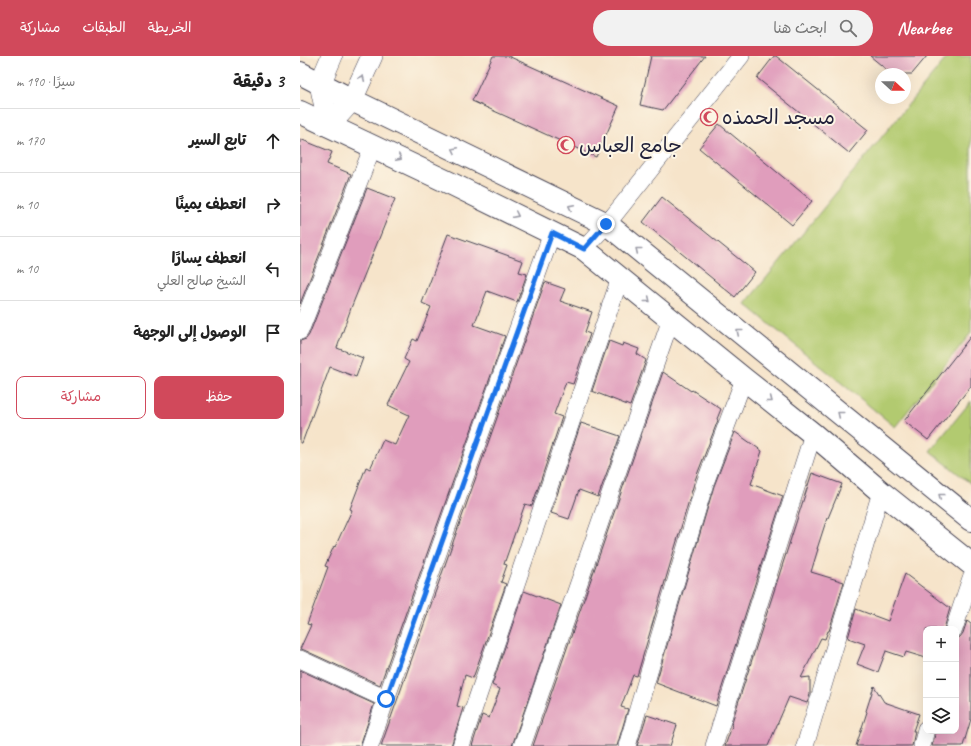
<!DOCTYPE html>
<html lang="ar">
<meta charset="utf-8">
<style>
:root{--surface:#fff;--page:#f2f2f2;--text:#222;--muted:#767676;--line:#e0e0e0;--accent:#d1495b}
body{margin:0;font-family:Caveat,"Playpen Sans Arabic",sans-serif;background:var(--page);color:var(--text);direction:rtl}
.controls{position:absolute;right:12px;bottom:12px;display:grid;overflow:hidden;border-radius:8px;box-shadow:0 4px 16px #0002}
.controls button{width:36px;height:36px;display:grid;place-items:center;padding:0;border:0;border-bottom:1px solid var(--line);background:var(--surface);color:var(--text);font:20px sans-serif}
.compass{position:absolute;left:575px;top:12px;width:36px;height:36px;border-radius:50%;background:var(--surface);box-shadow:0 4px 16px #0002;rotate:111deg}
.stop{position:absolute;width:12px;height:12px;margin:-9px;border:3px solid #1a73e8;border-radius:50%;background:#fff}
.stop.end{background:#1a73e8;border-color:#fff;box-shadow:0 1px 4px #0008}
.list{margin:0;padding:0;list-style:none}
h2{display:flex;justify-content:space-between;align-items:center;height:52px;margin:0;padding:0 16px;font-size:17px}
h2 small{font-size:13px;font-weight:400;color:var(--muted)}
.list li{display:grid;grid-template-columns:26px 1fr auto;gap:12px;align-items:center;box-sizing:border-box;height:64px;padding:0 16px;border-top:1px solid var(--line)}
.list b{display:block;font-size:15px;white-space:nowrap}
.list p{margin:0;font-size:13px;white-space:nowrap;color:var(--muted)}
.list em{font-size:13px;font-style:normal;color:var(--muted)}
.actions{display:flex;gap:8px;padding:12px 16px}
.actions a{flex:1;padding:9px 0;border:1px solid var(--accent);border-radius:8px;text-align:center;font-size:14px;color:var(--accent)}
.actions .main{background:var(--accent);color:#fff}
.icon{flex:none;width:22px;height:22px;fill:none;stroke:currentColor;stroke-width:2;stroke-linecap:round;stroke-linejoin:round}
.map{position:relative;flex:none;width:671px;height:690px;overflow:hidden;direction:ltr}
header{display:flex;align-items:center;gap:24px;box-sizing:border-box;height:56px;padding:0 20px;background:var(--accent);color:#fff}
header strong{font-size:19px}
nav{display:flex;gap:22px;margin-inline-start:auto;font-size:14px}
.search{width:280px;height:36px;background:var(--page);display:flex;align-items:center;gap:10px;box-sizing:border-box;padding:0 14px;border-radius:22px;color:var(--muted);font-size:15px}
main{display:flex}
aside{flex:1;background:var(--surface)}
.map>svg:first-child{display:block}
</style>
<header>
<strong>Nearbee</strong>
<div class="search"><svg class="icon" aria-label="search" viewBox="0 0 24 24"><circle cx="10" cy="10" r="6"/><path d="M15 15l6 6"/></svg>ابحث هنا</div>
<nav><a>الخريطة</a><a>الطبقات</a><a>مشاركة</a></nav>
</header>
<main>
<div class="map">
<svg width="671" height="690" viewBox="0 0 671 690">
<rect width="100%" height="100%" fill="#fcf5e5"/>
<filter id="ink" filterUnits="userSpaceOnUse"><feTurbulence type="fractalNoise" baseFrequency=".025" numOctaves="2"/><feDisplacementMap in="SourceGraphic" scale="8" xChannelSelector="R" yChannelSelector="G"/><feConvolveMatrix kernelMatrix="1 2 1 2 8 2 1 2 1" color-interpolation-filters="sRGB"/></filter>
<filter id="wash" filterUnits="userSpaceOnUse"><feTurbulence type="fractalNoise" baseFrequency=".012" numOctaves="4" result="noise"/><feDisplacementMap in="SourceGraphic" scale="16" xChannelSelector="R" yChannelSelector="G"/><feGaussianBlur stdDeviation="0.9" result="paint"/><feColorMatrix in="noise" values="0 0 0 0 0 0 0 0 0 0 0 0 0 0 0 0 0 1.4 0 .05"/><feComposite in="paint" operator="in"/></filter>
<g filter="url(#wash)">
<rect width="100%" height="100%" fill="#f6e4ca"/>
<g fill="#b2ca6f" stroke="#6a7655">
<path d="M 648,0 L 671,0 L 671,277 L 595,371 L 445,248 Z"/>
<path d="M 671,345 L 671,428 L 630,395 Z"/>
</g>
<g id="blocks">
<g fill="#e09dbc">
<path d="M 193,0 L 208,0 L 319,50 L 296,101 L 172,45 Z"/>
<path d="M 351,0 L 405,0 L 363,54 L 340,49 Z"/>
<path d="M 474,0 L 476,0 L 568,74 L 549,97 L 457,22 Z"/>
<path d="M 570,0 L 627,0 L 612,18 L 592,18 Z"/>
<path d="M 419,68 L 512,145 L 492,169 L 399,92 Z"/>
<path d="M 0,83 L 32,96 L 27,108 L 51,118 L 0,248 Z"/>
<path d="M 67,132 L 95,143 L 51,252 L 37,292 L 63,302 L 56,321 L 30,311 L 2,387 L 0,387 L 0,285 L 6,283 L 9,279 Z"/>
<path d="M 362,141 L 455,216 L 435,241 L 343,166 Z"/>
<path d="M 148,178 L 223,205 L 219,216 L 227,218 L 217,246 L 187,235 L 174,269 L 205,280 L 80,629 L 4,594 L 0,593 L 11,569 L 7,568 L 28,511 L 25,510 L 34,490 L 35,491 L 52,454 L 50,453 L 66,411 L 70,413 L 83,384 L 95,389 L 109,359 L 88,349 L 109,306 L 104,303 L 113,283 L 117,285 L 131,251 L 122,247 Z"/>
<path d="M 245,226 L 265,233 L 260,245 L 292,256 L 285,276 L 290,278 L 273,328 L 266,326 L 254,358 L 262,361 L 232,450 L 225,448 L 204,508 L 207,509 L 201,526 L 206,528 L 173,622 L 165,619 L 157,650 L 163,652 L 152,687 L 151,690 L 81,690 Z"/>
<path d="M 671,280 L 671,330 L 628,384 L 604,365 Z"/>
<path d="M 309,285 L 322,290 L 323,287 L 339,293 L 337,298 L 346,304 L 330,350 L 292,335 Z"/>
<path d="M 363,316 L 391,335 L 392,334 L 421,353 L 417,363 L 418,364 L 395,424 L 337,620 L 333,619 L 321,651 L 328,653 L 317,690 L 233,690 Z"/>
<path d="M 281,367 L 320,380 L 298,441 L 279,434 L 269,463 L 251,457 Z"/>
<path d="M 435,376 L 462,395 L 451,428 L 483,440 L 416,650 L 356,627 L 414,430 Z"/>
<path d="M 512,417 L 542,428 L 528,462 L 527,462 L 517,493 L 518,493 L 511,516 L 544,526 L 529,575 L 528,575 L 525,583 L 521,582 L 501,622 L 510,621 L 510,638 L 509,642 L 507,647 L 489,641 L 468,690 L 425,690 L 432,670 L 431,669 Z"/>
<path d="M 605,518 L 650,552 L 644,573 L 626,573 L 626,602 L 606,596 L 604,601 L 586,595 L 578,616 L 557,608 L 565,588 L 548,582 L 556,553 L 588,565 Z"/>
<path d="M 224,535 L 261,549 L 213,687 L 212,690 L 172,690 L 182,659 L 189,662 L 200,633 L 192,629 Z"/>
<path d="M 667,565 L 671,568 L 671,663 L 663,690 L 632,690 L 636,675 L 656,675 L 656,583 L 660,581 L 663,577 Z"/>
<path d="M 0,614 L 74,648 L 60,690 L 0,690 Z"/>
<path d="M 574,630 L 584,646 L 619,658 L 613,675 L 615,675 L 612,690 L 556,690 L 567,656 L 566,655 Z"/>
<path d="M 347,659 L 377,669 L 370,690 L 337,690 Z"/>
</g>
</g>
</g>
<g filter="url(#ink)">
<use href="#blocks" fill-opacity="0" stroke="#423f50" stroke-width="1"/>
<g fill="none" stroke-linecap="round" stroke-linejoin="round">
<defs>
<g id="minor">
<path d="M 284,193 L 307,168 L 441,0"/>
<path d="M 0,275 L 73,90"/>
<path d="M 654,573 L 671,522"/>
<path d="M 0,603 L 86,643"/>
<path d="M 70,690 L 86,643 L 252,177"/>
<path d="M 161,690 L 320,222"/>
<path d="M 222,690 L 371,263"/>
<path d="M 327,690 L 405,427 L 444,323"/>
<path d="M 414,690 L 513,378"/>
<path d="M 505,690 L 581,436"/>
<path d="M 622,690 L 626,673"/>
</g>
<g id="tertiary">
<path d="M 29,70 L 52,44 L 72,0"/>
<path d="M 29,70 L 20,28 L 32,0"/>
</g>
<g id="secondary">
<path d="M 0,17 L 52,44 L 307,168 L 671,464"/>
<path d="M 0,56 L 154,129 L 284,193 L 444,323 L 513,378 L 581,436 L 671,508"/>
</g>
</defs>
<use href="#minor" stroke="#423f50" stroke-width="18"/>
<use href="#tertiary" stroke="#423f50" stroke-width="22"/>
<use href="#secondary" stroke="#423f50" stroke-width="24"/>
<use href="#minor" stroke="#fff" stroke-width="17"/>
<use href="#tertiary" stroke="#fff" stroke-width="21"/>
<use href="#secondary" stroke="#fff" stroke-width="22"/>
</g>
<defs><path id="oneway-chevron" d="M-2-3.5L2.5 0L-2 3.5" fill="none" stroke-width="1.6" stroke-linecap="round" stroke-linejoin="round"/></defs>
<g stroke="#9c9ca7">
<use href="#oneway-chevron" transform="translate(62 22) rotate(-66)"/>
<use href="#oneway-chevron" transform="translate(155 94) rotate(-154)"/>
<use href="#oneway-chevron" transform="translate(99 102) rotate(26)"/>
<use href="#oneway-chevron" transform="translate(271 151) rotate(-154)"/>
<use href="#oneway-chevron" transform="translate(216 159) rotate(26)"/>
<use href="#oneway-chevron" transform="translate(338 194) rotate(-141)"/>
<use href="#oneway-chevron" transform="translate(348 244) rotate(39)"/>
<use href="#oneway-chevron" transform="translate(439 276) rotate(-141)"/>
<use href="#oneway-chevron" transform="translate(470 344) rotate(38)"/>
<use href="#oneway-chevron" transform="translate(540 358) rotate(-141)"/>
<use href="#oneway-chevron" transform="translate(641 440) rotate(-141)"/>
</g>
</g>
<g fill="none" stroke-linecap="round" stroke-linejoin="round" filter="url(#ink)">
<path stroke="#1a73e8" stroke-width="5" d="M 86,643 L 252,177 L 284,193 L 306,168"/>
</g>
<defs>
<symbol id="mosque-ring" viewBox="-11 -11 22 22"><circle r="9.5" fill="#fcf5e5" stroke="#d1495b" stroke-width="1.5"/><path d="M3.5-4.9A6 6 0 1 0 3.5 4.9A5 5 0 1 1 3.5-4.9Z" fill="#d1495b"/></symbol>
</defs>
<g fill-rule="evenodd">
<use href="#mosque-ring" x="399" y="51" width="20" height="20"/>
<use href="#mosque-ring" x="256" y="79" width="20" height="20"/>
</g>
<g text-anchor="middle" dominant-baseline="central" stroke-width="4" stroke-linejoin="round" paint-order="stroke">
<g font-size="20" fill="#22223b" stroke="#fcf5e5" text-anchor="start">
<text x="422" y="61">مسجد الحمذه</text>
<text x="279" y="89">جامع العباس</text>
</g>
</g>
</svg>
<div class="controls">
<button>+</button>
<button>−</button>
<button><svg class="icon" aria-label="layers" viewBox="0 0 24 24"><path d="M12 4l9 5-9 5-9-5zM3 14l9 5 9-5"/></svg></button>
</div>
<svg class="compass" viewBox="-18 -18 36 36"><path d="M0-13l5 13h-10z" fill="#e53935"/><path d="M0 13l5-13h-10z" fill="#767676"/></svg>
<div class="stop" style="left:86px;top:643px"></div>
<div class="stop end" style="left:306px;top:168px"></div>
</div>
<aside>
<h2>3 دقيقة<small>سيرًا · 190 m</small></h2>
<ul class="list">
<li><svg class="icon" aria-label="ahead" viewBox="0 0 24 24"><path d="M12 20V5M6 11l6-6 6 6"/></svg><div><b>تابع السير</b></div><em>170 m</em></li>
<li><svg class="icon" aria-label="right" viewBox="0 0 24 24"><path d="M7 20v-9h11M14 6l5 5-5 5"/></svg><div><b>انعطف يمينًا</b></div><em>10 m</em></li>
<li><svg class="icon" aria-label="left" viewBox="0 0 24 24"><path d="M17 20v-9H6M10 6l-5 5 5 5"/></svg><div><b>انعطف يسارًا</b><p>الشيخ صالح العلي</p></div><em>10 m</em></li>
<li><svg class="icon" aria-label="arrive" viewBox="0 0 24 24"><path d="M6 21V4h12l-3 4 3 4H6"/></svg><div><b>الوصول إلى الوجهة</b></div></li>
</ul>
<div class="actions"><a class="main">حفظ</a><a>مشاركة</a></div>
</aside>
</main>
